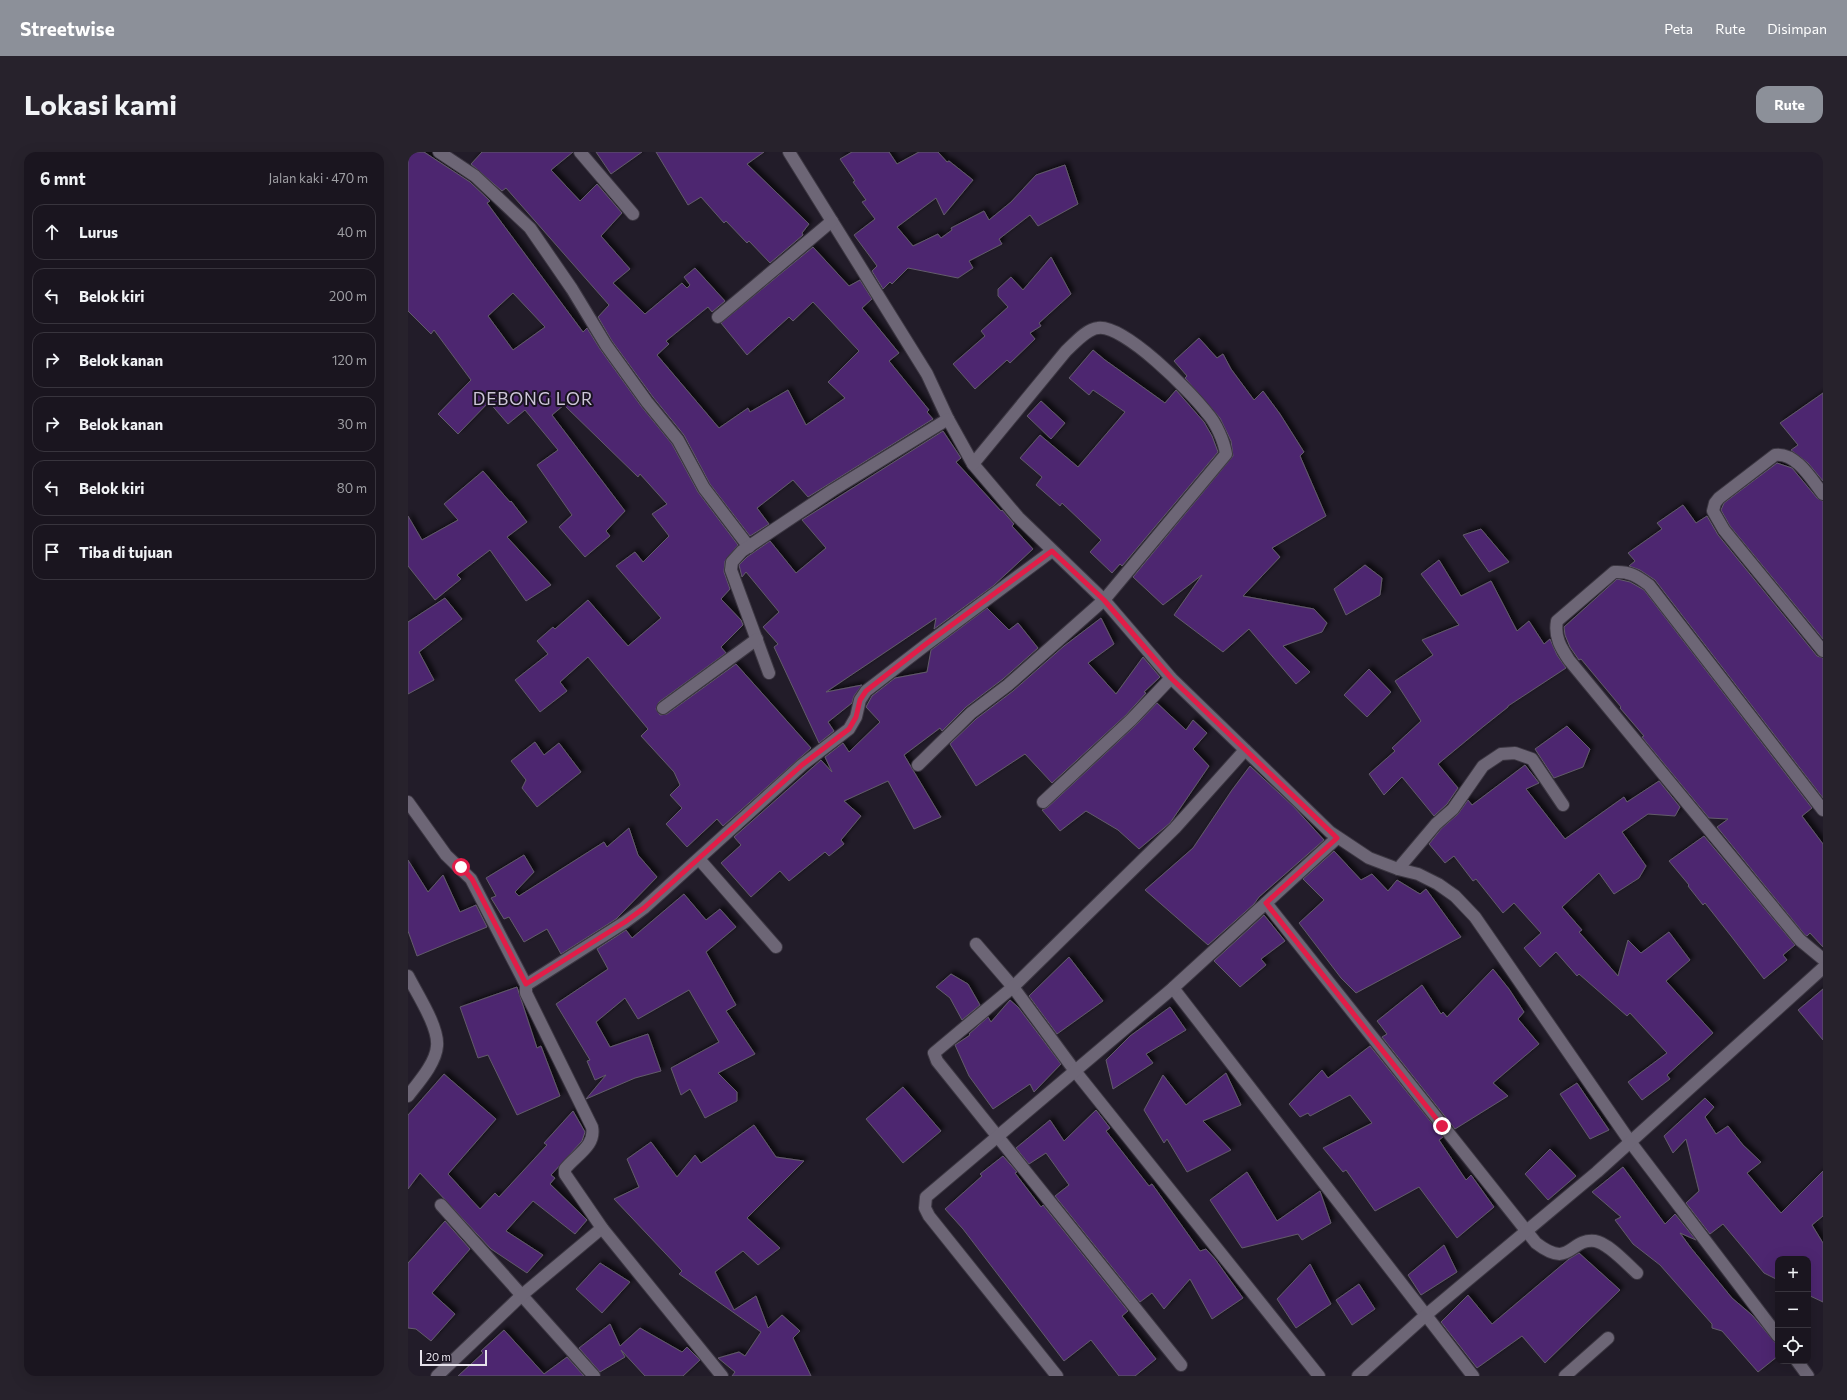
<!DOCTYPE html>
<html lang="id">
<meta charset="utf-8">
<style>
:root{--surface:#1a151f;--page:#27222c;--text:#f1f3f6;--muted:#9f9fa4;--line:#38343d;--accent:#8c9099}
body{margin:0;font-family:Commissioner,sans-serif;background:var(--page);color:var(--text)}
.controls{position:absolute;right:12px;bottom:12px;display:grid;overflow:hidden;border-radius:8px;box-shadow:0 4px 16px #0002}
.controls button{width:36px;height:36px;display:grid;place-items:center;padding:0;border:0;border-bottom:1px solid var(--line);background:var(--surface);color:var(--text);font:20px sans-serif}
.scale{position:absolute;left:12px;bottom:10px;width:67px;box-sizing:border-box;padding-left:4px;border:2px solid #e6e2eb;border-top:0;font-size:11px;line-height:14px;white-space:nowrap;color:#e6e2eb;-webkit-text-stroke:3px #191320;paint-order:stroke}
.stop{position:absolute;width:12px;height:12px;margin:-9px;border:3px solid #e11d48;border-radius:50%;background:#fff}
.stop.end{background:#e11d48;border-color:#fff;box-shadow:0 1px 4px #0008}
.list{margin:0;padding:0;list-style:none}
h2{display:flex;justify-content:space-between;align-items:center;height:52px;margin:0;padding:0 16px;font-size:17px}
h2 small{font-size:13px;font-weight:400;color:var(--muted)}
.list li{display:grid;grid-template-columns:26px 1fr auto;gap:12px;align-items:center;box-sizing:border-box;height:56px;margin:0 8px 8px;padding:0 8px;border:1px solid var(--line);border-radius:12px}
.list b{display:block;font-size:15px;white-space:nowrap}
.list em{font-size:13px;font-style:normal;color:var(--muted)}
.icon{flex:none;width:22px;height:22px;fill:none;stroke:currentColor;stroke-width:2;stroke-linecap:round;stroke-linejoin:round}
.map{position:relative;flex:none;width:1415px;height:1224px;overflow:hidden;border-radius:12px}
header{display:flex;align-items:center;gap:24px;box-sizing:border-box;height:56px;padding:0 20px;background:var(--accent);color:#fff}
header strong{font-size:19px}
nav{display:flex;gap:22px;margin-inline-start:auto;font-size:14px}
.intro{display:flex;align-items:center;justify-content:space-between;box-sizing:border-box;height:96px;padding:0 24px}
h1{margin:0;font-size:28px}
.button{padding:10px 18px;border-radius:12px;background:var(--accent);color:#fff;font-size:14px;font-weight:700}
main{display:flex;gap:24px;padding:0 24px}
aside{flex:1;background:var(--surface);border-radius:12px;box-shadow:0 4px 16px #0002}
.map>svg:first-child{display:block}
</style>
<header>
<strong>Streetwise</strong>
<nav><a>Peta</a><a>Rute</a><a>Disimpan</a></nav>
</header>
<div class="intro"><h1>Lokasi kami</h1><a class="button">Rute</a></div>
<main>
<aside>
<h2>6 mnt<small>Jalan kaki · 470 m</small></h2>
<ul class="list">
<li><svg class="icon" aria-label="ahead" viewBox="0 0 24 24"><path d="M12 20V5M6 11l6-6 6 6"/></svg><div><b>Lurus</b></div><em>40 m</em></li>
<li><svg class="icon" aria-label="left" viewBox="0 0 24 24"><path d="M17 20v-9H6M10 6l-5 5 5 5"/></svg><div><b>Belok kiri</b></div><em>200 m</em></li>
<li><svg class="icon" aria-label="right" viewBox="0 0 24 24"><path d="M7 20v-9h11M14 6l5 5-5 5"/></svg><div><b>Belok kanan</b></div><em>120 m</em></li>
<li><svg class="icon" aria-label="right" viewBox="0 0 24 24"><path d="M7 20v-9h11M14 6l5 5-5 5"/></svg><div><b>Belok kanan</b></div><em>30 m</em></li>
<li><svg class="icon" aria-label="left" viewBox="0 0 24 24"><path d="M17 20v-9H6M10 6l-5 5 5 5"/></svg><div><b>Belok kiri</b></div><em>80 m</em></li>
<li><svg class="icon" aria-label="arrive" viewBox="0 0 24 24"><path d="M6 21V4h12l-3 4 3 4H6"/></svg><div><b>Tiba di tujuan</b></div></li>
</ul>
</aside>
<div class="map">
<svg width="1415" height="1224" viewBox="0 0 1415 1224">
<defs>
<filter id="shadow"><feDropShadow dx="3.5" dy="-3.5" stdDeviation="2" flood-color="#0009"/></filter>
</defs>
<rect width="100%" height="100%" fill="#221c29"/>
<g fill="#4d276f" stroke="#625b6a" fill-rule="evenodd" filter="url(#shadow)">
<path d="M 0,0 L 16,0 L 62,30 L 82,49 L 79,51 L 175,180 L 179,176 L 192,197 L 233,254 L 264,292 L 290,340 L 330,393 L 317,409 L 316,420 L 322,437 L 313,447 L 333,468 L 335,473 L 313,495 L 318,501 L 251,550 L 248,557 L 252,563 L 259,562 L 328,512 L 403,596 L 315,674 L 309,667 L 279,695 L 258,672 L 274,656 L 262,643 L 272,633 L 266,620 L 233,584 L 240,577 L 180,505 L 152,530 L 159,539 L 132,560 L 107,528 L 140,502 L 129,489 L 145,475 L 147,477 L 180,448 L 220,494 L 253,466 L 208,414 L 227,400 L 235,410 L 261,384 L 244,362 L 259,352 L 232,322 L 230,325 L 156,253 L 144,263 L 217,359 L 198,379 L 202,384 L 177,405 L 151,375 L 164,363 L 129,313 L 150,298 L 117,258 L 100,272 L 81,250 L 50,282 L 30,262 L 63,228 L 26,178 L 23,182 L 0,159 ZM 105,141 L 137,175 L 105,198 L 80,164 Z"/>
<path d="M 74,0 L 165,0 L 143,18 L 172,49 L 189,32 L 214,61 L 193,84 L 222,117 L 205,131 L 237,162 L 274,131 L 279,136 L 282,133 L 276,125 L 287,116 L 317,149 L 304,160 L 300,155 L 295,159 L 258,189 L 261,192 L 249,203 L 311,276 L 340,256 L 342,260 L 380,238 L 398,273 L 437,246 L 420,230 L 451,199 L 405,150 L 385,169 L 381,165 L 339,203 L 313,171 L 405,95 L 441,134 L 452,128 L 464,147 L 454,156 L 491,201 L 481,209 L 521,258 L 519,260 L 525,267 L 400,345 L 385,328 L 349,356 L 361,372 L 342,384 L 302,332 L 276,283 L 245,245 L 204,189 L 190,165 L 201,153 L 98,36 L 94,39 L 63,12 Z"/>
<path d="M 188,0 L 234,0 L 203,22 Z"/>
<path d="M 248,0 L 356,0 L 339,12 L 401,72 L 394,81 L 395,83 L 362,111 L 341,89 L 339,91 L 318,69 L 316,71 L 293,45 L 280,53 Z"/>
<path d="M 444,0 L 481,0 L 489,12 L 511,0 L 530,0 L 539,10 L 541,9 L 565,28 L 536,63 L 528,46 L 489,75 L 505,94 L 530,82 L 533,86 L 544,78 L 543,76 L 576,59 L 581,68 L 603,50 L 628,23 L 657,13 L 670,52 L 630,74 L 622,63 L 591,87 L 594,92 L 561,109 L 565,116 L 550,126 L 500,116 L 484,132 L 482,130 L 475,137 L 464,119 L 469,114 L 446,83 L 467,67 L 454,50 L 458,48 L 445,30 L 447,29 L 432,7 Z"/>
<path d="M 643,105 L 663,142 L 631,171 L 633,174 L 622,181 L 627,187 L 602,211 L 599,208 L 567,237 L 545,212 L 577,184 L 573,179 L 600,155 L 590,144 L 590,137 L 603,125 L 615,138 Z"/>
<path d="M 791,186 L 809,206 L 815,202 L 823,217 L 846,248 L 855,239 L 872,262 L 896,300 L 892,304 L 918,364 L 864,396 L 872,405 L 835,444 L 906,457 L 919,471 L 914,480 L 875,494 L 902,520 L 888,532 L 841,477 L 815,500 L 766,463 L 794,423 L 755,453 L 725,425 L 825,304 L 823,289 L 812,266 L 777,226 L 779,224 L 766,209 Z"/>
<path d="M 685,198 L 697,208 L 757,251 L 768,238 L 796,270 L 804,284 L 810,300 L 714,414 L 712,412 L 704,421 L 682,400 L 693,388 L 654,351 L 652,354 L 628,333 L 634,325 L 612,306 L 632,283 L 670,315 L 717,260 L 685,238 L 681,243 L 661,226 Z"/>
<path d="M 1415,241 L 1415,329 L 1400,311 L 1383,298 L 1390,293 L 1372,271 Z"/>
<path d="M 633,249 L 657,271 L 643,287 L 619,264 Z"/>
<path d="M 535,279 L 553,306 L 548,310 L 593,359 L 594,358 L 606,372 L 604,374 L 625,397 L 585,434 L 526,477 L 528,466 L 418,540 L 454,533 L 446,544 L 444,551 L 420,570 L 426,579 L 411,591 L 366,495 L 370,492 L 355,475 L 371,460 L 338,420 L 334,425 L 331,413 L 339,405 L 362,389 L 388,421 L 418,396 L 394,368 Z"/>
<path d="M 1369,311 L 1384,316 L 1409,346 L 1415,349 L 1415,487 L 1322,374 L 1313,358 L 1316,351 Z"/>
<path d="M 75,319 L 102,350 L 103,349 L 119,370 L 99,385 L 143,433 L 118,449 L 82,398 L 49,423 L 53,427 L 27,448 L 0,414 L 0,364 L 14,388 L 50,368 L 36,352 Z"/>
<path d="M 1275,353 L 1288,371 L 1299,364 L 1310,383 L 1409,504 L 1415,506 L 1415,646 L 1247,428 L 1232,418 L 1221,414 L 1227,409 L 1220,401 L 1254,377 L 1249,371 Z"/>
<path d="M 1073,377 L 1101,410 L 1081,420 L 1055,383 Z"/>
<path d="M 1031,408 L 1053,444 L 1083,429 L 1109,479 L 1121,469 L 1136,492 L 1142,487 L 1149,503 L 1158,516 L 1100,554 L 1100,555 L 1076,574 L 1030,612 L 1050,636 L 1039,652 L 1026,664 L 994,625 L 976,643 L 961,622 L 987,599 L 984,596 L 1013,569 L 987,529 L 1025,503 L 1014,488 L 1051,473 L 1013,422 Z"/>
<path d="M 957,413 L 974,426 L 972,443 L 938,463 L 926,437 Z"/>
<path d="M 1209,427 L 1222,430 L 1236,438 L 1404,656 L 1394,664 L 1415,692 L 1415,795 L 1402,781 L 1399,784 L 1397,783 L 1309,675 L 1320,667 L 1301,666 L 1234,585 L 1236,584 L 1212,556 L 1213,555 L 1173,507 L 1171,508 L 1162,495 L 1157,483 L 1156,475 Z"/>
<path d="M 37,446 L 54,467 L 11,500 L 26,528 L 0,542 L 0,470 Z"/>
<path d="M 579,456 L 601,478 L 610,471 L 630,496 L 595,527 L 558,555 L 534,579 L 532,576 L 496,603 L 533,665 L 506,677 L 480,629 L 436,649 L 453,664 L 433,688 L 436,692 L 421,704 L 417,700 L 381,729 L 372,719 L 343,745 L 313,711 L 333,693 L 326,685 L 413,608 L 424,620 L 417,605 L 435,591 L 441,600 L 472,570 L 458,555 L 464,544 L 487,526 L 519,520 L 523,498 Z"/>
<path d="M 693,466 L 706,492 L 680,511 L 708,542 L 735,505 L 752,525 L 736,540 L 738,541 L 718,563 L 644,631 L 617,602 L 568,634 L 542,592 L 568,567 L 605,539 L 656,494 Z"/>
<path d="M 961,517 L 983,540 L 959,565 L 936,543 Z"/>
<path d="M 749,551 L 778,578 L 785,568 L 799,581 L 785,597 L 801,614 L 762,671 L 731,697 L 710,678 L 678,659 L 652,679 L 634,658 L 640,655 L 728,573 Z"/>
<path d="M 1159,574 L 1182,597 L 1175,615 L 1146,626 L 1127,597 Z"/>
<path d="M 127,590 L 136,603 L 151,591 L 173,620 L 129,655 L 114,636 L 118,628 L 103,609 Z"/>
<path d="M 1117,613 L 1131,631 L 1118,637 L 1157,687 L 1216,645 L 1219,650 L 1251,629 L 1272,655 L 1267,664 L 1240,662 L 1214,680 L 1238,714 L 1231,726 L 1206,742 L 1191,721 L 1154,755 L 1174,778 L 1171,780 L 1210,824 L 1220,788 L 1233,801 L 1261,780 L 1282,808 L 1258,829 L 1305,881 L 1259,923 L 1262,927 L 1234,948 L 1220,930 L 1259,901 L 1222,861 L 1219,864 L 1171,822 L 1169,824 L 1148,800 L 1132,815 L 1116,796 L 1133,781 L 1106,751 L 1095,761 L 1068,727 L 1065,729 L 1046,704 L 1037,711 L 1021,692 L 1033,677 L 1050,662 L 1060,648 L 1064,653 Z"/>
<path d="M 842,614 L 886,655 L 916,688 L 851,745 L 846,752 L 800,793 L 737,738 L 785,696 L 824,638 Z"/>
<path d="M 221,676 L 230,703 L 249,725 L 208,767 L 153,802 L 139,777 L 116,790 L 101,765 L 96,767 L 83,746 L 88,744 L 78,726 L 116,703 L 126,720 L 107,740 L 111,744 L 196,690 L 199,695 Z"/>
<path d="M 1296,684 L 1387,793 L 1375,803 L 1379,808 L 1356,827 L 1323,784 L 1297,751 L 1295,753 L 1280,734 L 1281,733 L 1261,709 Z"/>
<path d="M 926,699 L 953,728 L 964,722 L 980,739 L 989,728 L 1012,742 L 1018,737 L 1053,785 L 948,841 L 933,826 L 891,771 L 916,748 L 895,727 Z"/>
<path d="M 0,708 L 20,740 L 35,723 L 52,760 L 68,753 L 79,775 L 9,804 L 0,779 Z"/>
<path d="M 276,742 L 298,768 L 312,757 L 328,775 L 298,800 L 328,853 L 318,859 L 347,902 L 310,921 L 329,940 L 329,949 L 297,966 L 282,937 L 273,943 L 263,916 L 311,890 L 281,838 L 230,867 L 217,846 L 188,870 L 202,895 L 240,882 L 253,919 L 227,926 L 178,947 L 198,923 L 187,928 L 179,909 L 182,908 L 148,852 L 200,817 L 189,797 L 218,778 L 224,786 Z"/>
<path d="M 856,763 L 877,789 L 853,807 L 858,813 L 832,835 L 806,809 Z"/>
<path d="M 661,805 L 695,849 L 649,882 L 621,844 Z"/>
<path d="M 1085,817 L 1101,837 L 1116,860 L 1110,867 L 1131,892 L 1085,931 L 1100,944 L 1047,977 L 974,885 L 979,882 L 969,869 L 1014,833 L 1033,862 L 1035,860 L 1039,865 Z"/>
<path d="M 543,822 L 560,832 L 572,853 L 554,868 L 542,846 L 528,835 Z"/>
<path d="M 109,835 L 129,896 L 133,894 L 152,944 L 109,963 L 80,903 L 70,906 L 52,855 Z"/>
<path d="M 1415,837 L 1415,888 L 1390,858 Z"/>
<path d="M 602,848 L 610,855 L 653,912 L 626,940 L 622,932 L 585,957 L 561,924 L 547,893 L 562,883 L 561,882 L 580,865 L 583,870 Z"/>
<path d="M 762,855 L 778,878 L 738,902 L 745,911 L 705,937 L 698,908 L 722,884 Z"/>
<path d="M 962,894 L 1035,985 L 1031,988 L 1058,1028 L 1063,1023 L 1086,1055 L 1049,1086 L 1011,1035 L 967,1059 L 938,1018 L 935,1020 L 915,996 L 964,971 L 942,943 L 902,964 L 900,961 L 892,965 L 881,952 L 914,918 L 920,926 Z"/>
<path d="M 818,921 L 833,953 L 795,969 L 823,998 L 779,1020 L 759,987 L 756,991 L 736,958 L 755,923 L 778,953 Z"/>
<path d="M 36,922 L 88,967 L 40,1022 L 72,1057 L 87,1041 L 91,1045 L 139,993 L 136,991 L 165,959 L 177,980 L 174,989 L 143,1023 L 147,1026 L 142,1032 L 179,1068 L 167,1082 L 125,1049 L 98,1079 L 135,1103 L 119,1121 L 83,1097 L 12,1021 L 0,1037 L 0,963 Z"/>
<path d="M 1169,931 L 1201,978 L 1182,987 L 1152,942 Z"/>
<path d="M 495,935 L 533,979 L 495,1011 L 458,967 Z"/>
<path d="M 1297,946 L 1306,955 L 1297,965 L 1308,982 L 1320,974 L 1335,993 L 1353,1010 L 1339,1021 L 1373,1061 L 1415,1019 L 1415,1064 L 1404,1073 L 1415,1091 L 1415,1150 L 1400,1143 L 1400,1107 L 1370,1107 L 1370,1128 L 1356,1121 L 1315,1072 L 1302,1082 L 1278,1051 L 1291,1039 L 1278,987 L 1265,1001 L 1256,984 Z"/>
<path d="M 688,958 L 702,976 L 698,979 L 741,1034 L 744,1032 L 792,1099 L 798,1097 L 807,1107 L 835,1146 L 804,1167 L 782,1127 L 756,1157 L 744,1141 L 732,1150 L 647,1044 L 661,1033 L 638,1001 L 621,1012 L 608,996 L 642,968 L 656,989 Z"/>
<path d="M 346,973 L 368,1005 L 396,1009 L 339,1066 L 372,1096 L 350,1113 L 335,1099 L 307,1120 L 326,1158 L 348,1144 L 360,1176 L 374,1163 L 392,1179 L 385,1186 L 403,1224 L 324,1224 L 327,1220 L 310,1206 L 331,1200 L 337,1204 L 353,1180 L 271,1122 L 274,1119 L 206,1047 L 231,1035 L 219,1007 L 243,990 L 269,1025 L 287,1003 L 293,1011 Z"/>
<path d="M 1142,997 L 1168,1024 L 1140,1048 L 1117,1022 Z"/>
<path d="M 595,1004 L 609,1020 L 607,1021 L 633,1055 L 635,1053 L 720,1159 L 714,1164 L 748,1207 L 727,1224 L 711,1224 L 683,1188 L 656,1209 L 555,1077 L 537,1057 L 574,1024 L 572,1022 Z"/>
<path d="M 1215,1015 L 1257,1072 L 1267,1062 L 1288,1088 L 1272,1081 L 1283,1096 L 1324,1146 L 1344,1163 L 1370,1194 L 1370,1204 L 1350,1220 L 1314,1179 L 1304,1176 L 1304,1172 L 1252,1113 L 1225,1092 L 1207,1068 L 1213,1065 L 1184,1040 Z"/>
<path d="M 839,1020 L 869,1069 L 912,1039 L 923,1071 L 894,1088 L 890,1082 L 834,1096 L 802,1048 Z"/>
<path d="M 37,1069 L 62,1097 L 24,1141 L 47,1162 L 23,1189 L 8,1177 L 0,1176 L 0,1111 Z"/>
<path d="M 1036,1093 L 1049,1120 L 1013,1143 L 1000,1123 Z"/>
<path d="M 1171,1101 L 1212,1138 L 1137,1211 L 1114,1184 L 1069,1216 L 1033,1170 L 1060,1143 L 1084,1172 L 1161,1107 Z"/>
<path d="M 192,1111 L 222,1130 L 194,1161 L 168,1137 Z"/>
<path d="M 902,1112 L 923,1152 L 888,1176 L 869,1147 Z"/>
<path d="M 951,1132 L 967,1157 L 944,1173 L 928,1148 Z"/>
<path d="M 202,1172 L 212,1194 L 232,1176 L 274,1200 L 279,1195 L 292,1208 L 275,1224 L 237,1224 L 213,1198 L 217,1205 L 192,1220 L 171,1196 Z"/>
<path d="M 96,1178 L 136,1222 L 159,1205 L 176,1224 L 50,1224 L 75,1201 L 73,1199 Z"/>
</g>
<g fill="none" stroke-linecap="round" stroke-linejoin="round">
<defs>
<g id="street">
<path d="M 31,0 L 67,24 L 122,76 L 164,137 L 198,193 L 239,250 L 270,288 L 296,336 L 341,395"/>
<path d="M 172,0 L 225,62"/>
<path d="M 381,0 L 519,222 L 540,267 L 565,312 L 610,365 L 696,448 L 763,526 L 922,680 L 961,706 L 990,717 L 1010,722 L 1030,732 L 1047,744 L 1067,765 L 1223,991 L 1370,1184"/>
<path d="M 310,165 L 424,69"/>
<path d="M 1415,342 C 1404,328 1388,300 1367,303 L 1311,346 L 1307,351 L 1305,359 L 1316,378 L 1415,499"/>
<path d="M 361,521 L 323,418 L 324,410 L 334,399 L 425,338 L 540,267"/>
<path d="M 255,556 L 349,487"/>
<path d="M 510,613 L 563,561 L 600,533 L 696,448 L 818,302 C 816,289 808,271 799,261 C 783,240 716,172 690,176 C 678,177 666,192 658,199 L 565,312"/>
<path d="M 0,650 L 38,703 L 63,727 L 118,833"/>
<path d="M 635,650 L 723,568 L 763,526"/>
<path d="M 1415,658 L 1241,433 C 1229,424 1221,419 1206,420 L 1149,469 C 1146,485 1153,496 1161,508 L 1392,788 L 1415,807"/>
<path d="M 291,707 L 368,795"/>
<path d="M 990,717 L 1028,672 L 1045,657 L 1075,614 L 1093,602 L 1107,601 L 1124,607 L 1155,653"/>
<path d="M 858,751 L 1128,1091 C 1163,1118 1161,1086 1187,1089 C 1200,1091 1219,1112 1229,1121"/>
<path d="M 568,792 L 605,835 L 667,919 L 911,1224"/>
<path d="M 0,824 C 9,842 31,875 29,894 C 28,911 10,931 0,944"/>
<path d="M 765,836 L 1065,1224"/>
<path d="M 33,1053 L 186,1224"/>
<path d="M 1389,1209 L 1400,1224"/>
<path d="M 773,1213 L 529,909 L 526,901 L 605,835 L 767,676 L 837,598"/>
<path d="M 29,1224 L 114,1143 L 194,1076"/>
<path d="M 314,1224 L 194,1076 L 157,1022 L 157,1017 C 168,1003 188,994 184,975 L 118,841 L 118,833 L 217,770 L 236,756 L 394,613 L 441,577 L 448,565 L 452,548 L 458,539 L 519,492 L 644,399"/>
<path d="M 649,1224 L 521,1064 L 517,1056 L 518,1045 L 765,836 L 929,686"/>
<path d="M 950,1224 L 1018,1163 L 1189,1020 L 1415,816"/>
<path d="M 1157,1224 L 1200,1186"/>
</g>
</defs>
<use href="#street" stroke="#3c3742" stroke-width="14"/>
<use href="#street" stroke="#6d6676" stroke-width="12"/>
</g>
<g fill="none" stroke-linecap="round" stroke-linejoin="round">
<path stroke="#e11d48" stroke-width="5" d="M 53,715 L 64,727 L 118,832 L 217,770 L 236,756 L 394,613 L 441,577 L 448,565 L 452,548 L 458,539 L 518,492 L 644,399 L 696,448 L 763,526 L 929,686 L 858,751 L 1034,974"/>
</g>
<g text-anchor="middle" dominant-baseline="central" stroke-width="4" stroke-linejoin="round" paint-order="stroke">
<g font-size="17" letter-spacing="1" fill="#cdc6d8" stroke="#191320">
<text x="125" y="246">DEBONG LOR</text>
</g>
</g>
</svg>
<div class="controls">
<button>+</button>
<button>−</button>
<button><svg class="icon" aria-label="locate" viewBox="0 0 24 24"><circle cx="12" cy="12" r="6"/><path d="M12 2v4M12 18v4M2 12h4M18 12h4"/></svg></button>
</div>
<div class="scale">20 m</div>
<div class="stop" style="left:53px;top:715px"></div>
<div class="stop end" style="left:1034px;top:974px"></div>
</div>
</main>
